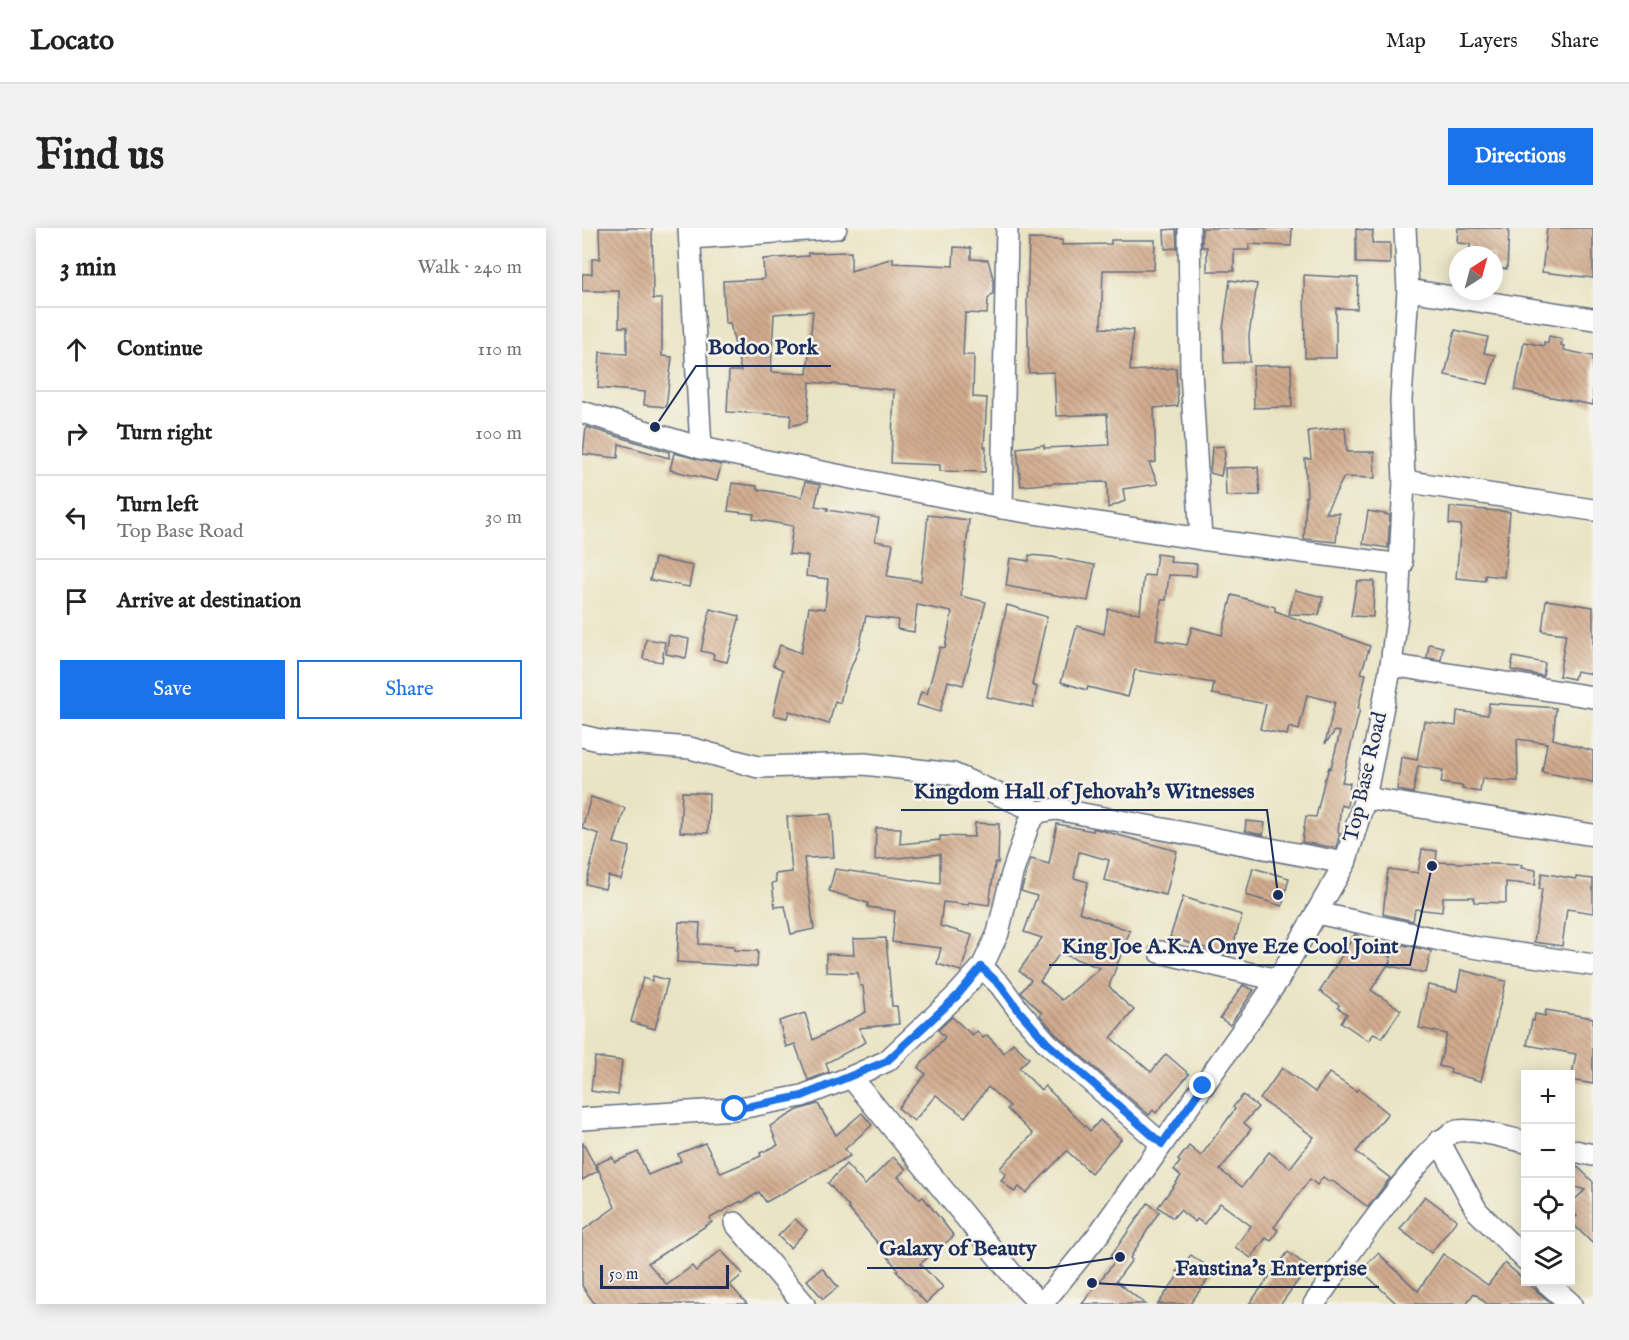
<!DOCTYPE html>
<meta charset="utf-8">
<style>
:root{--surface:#fff;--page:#f2f2f2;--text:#222;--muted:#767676;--line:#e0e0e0;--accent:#1a73e8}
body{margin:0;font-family:"IM FELL English",serif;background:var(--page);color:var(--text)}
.controls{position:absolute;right:18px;bottom:18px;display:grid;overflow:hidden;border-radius:0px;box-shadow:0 3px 15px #0003}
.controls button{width:54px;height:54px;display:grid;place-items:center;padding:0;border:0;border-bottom:2px solid var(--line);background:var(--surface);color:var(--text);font:30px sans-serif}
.compass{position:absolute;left:867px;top:18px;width:54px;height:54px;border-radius:50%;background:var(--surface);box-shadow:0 3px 15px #0003;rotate:36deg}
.scale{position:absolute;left:18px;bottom:15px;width:129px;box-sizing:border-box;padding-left:6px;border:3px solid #1b2f5e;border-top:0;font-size:16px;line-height:21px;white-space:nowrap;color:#1b2f5e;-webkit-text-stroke:4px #f7f3e8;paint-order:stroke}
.stop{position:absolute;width:18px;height:18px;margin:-14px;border:4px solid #1a73e8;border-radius:50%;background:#fff}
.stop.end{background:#1a73e8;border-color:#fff;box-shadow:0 2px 6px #0008}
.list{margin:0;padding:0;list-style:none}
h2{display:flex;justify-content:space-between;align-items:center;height:78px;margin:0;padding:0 24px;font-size:26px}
h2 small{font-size:20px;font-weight:400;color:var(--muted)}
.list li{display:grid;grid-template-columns:39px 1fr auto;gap:18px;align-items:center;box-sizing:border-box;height:84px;padding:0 24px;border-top:2px solid var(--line)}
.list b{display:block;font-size:22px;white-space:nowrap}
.list p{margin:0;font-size:20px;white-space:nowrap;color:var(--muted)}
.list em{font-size:20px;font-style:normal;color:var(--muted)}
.actions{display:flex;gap:12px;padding:18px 24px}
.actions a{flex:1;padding:14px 0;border:2px solid var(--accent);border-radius:0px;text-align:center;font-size:21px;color:var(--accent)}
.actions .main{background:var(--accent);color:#fff}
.icon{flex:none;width:33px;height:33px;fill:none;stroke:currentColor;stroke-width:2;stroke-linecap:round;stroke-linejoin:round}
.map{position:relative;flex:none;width:1011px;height:1076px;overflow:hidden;border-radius:0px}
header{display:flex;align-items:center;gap:36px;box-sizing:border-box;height:84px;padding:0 30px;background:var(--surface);border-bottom:2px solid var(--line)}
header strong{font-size:28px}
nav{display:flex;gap:33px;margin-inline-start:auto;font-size:21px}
.intro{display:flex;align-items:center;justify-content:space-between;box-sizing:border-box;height:144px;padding:0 36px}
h1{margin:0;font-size:42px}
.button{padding:15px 27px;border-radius:0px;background:var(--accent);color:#fff;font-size:21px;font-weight:700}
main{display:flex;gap:36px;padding:0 36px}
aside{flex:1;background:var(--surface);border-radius:0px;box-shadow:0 3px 15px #0003}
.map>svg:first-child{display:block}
</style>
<header>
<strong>Locato</strong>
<nav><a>Map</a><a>Layers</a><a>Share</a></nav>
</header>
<div class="intro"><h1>Find us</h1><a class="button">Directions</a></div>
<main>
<aside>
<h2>3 min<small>Walk · 240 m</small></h2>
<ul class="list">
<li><svg class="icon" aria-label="ahead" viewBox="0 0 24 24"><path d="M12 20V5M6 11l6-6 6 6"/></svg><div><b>Continue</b></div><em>110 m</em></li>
<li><svg class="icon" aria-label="right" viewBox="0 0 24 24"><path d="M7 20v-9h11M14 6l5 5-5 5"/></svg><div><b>Turn right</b></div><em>100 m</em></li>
<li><svg class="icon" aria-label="left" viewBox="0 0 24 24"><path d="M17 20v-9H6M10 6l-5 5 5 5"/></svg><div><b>Turn left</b><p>Top Base Road</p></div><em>30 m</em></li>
<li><svg class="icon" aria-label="arrive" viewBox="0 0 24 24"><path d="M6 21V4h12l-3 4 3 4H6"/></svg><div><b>Arrive at destination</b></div></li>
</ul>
<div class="actions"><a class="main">Save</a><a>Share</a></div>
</aside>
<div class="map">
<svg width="1011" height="1076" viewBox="0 0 1011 1076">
<defs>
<pattern id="building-back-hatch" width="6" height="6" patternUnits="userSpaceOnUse" patternTransform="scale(1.5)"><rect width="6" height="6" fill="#d1ab8d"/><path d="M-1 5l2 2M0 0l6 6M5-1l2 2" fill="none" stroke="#a98c76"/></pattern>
</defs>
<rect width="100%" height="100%" fill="#f7f3e8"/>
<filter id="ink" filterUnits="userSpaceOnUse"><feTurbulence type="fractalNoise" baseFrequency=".0167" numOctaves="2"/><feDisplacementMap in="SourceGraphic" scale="12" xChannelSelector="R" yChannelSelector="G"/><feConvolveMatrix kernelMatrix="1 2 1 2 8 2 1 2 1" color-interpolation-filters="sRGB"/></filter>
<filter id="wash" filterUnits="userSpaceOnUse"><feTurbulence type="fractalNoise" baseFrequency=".008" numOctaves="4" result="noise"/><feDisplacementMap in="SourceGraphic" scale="24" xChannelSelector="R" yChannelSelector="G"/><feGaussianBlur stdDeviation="1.35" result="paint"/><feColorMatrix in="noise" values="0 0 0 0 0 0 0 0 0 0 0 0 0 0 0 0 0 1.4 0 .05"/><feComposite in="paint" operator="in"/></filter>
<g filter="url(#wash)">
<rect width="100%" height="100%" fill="#e9e4c4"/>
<g id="blocks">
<g fill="url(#building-back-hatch)" fill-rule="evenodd">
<path d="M 17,0 L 70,0 L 71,71 L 80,71 L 80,128 L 90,129 L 84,179 L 62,177 L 63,164 L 16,160 L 18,124 L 45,126 L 45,99 L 37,99 L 37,63 L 0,63 L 0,46 L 10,46 L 10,31 L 18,31 Z"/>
<path d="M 620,0 L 710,0 L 709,18 L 667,16 L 667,22 L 652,22 L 652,43 L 625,43 L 625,19 L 620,19 Z"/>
<path d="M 876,0 L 927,0 L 925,41 L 912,40 L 912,27 L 888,27 L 888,16 L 875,15 Z"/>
<path d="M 965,0 L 1011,0 L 1011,50 L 960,44 Z"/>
<path d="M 594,1 L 595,20 L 583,21 L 582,2 Z"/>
<path d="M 774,1 L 791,3 L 790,15 L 808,15 L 808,36 L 774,35 Z"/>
<path d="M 447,11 L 480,12 L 480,17 L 529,16 L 529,12 L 573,12 L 572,42 L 521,42 L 519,100 L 551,102 L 548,143 L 594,140 L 596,178 L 572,180 L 574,234 L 567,235 L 576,256 L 541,261 L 543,273 L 526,280 L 525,254 L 474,255 L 439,258 L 435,220 L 462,217 L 462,220 L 527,217 L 525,186 L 474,188 L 472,144 L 447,145 L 445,76 Z"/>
<path d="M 372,19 L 389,20 L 389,31 L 406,32 L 411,50 L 411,65 L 406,71 L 405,86 L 383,85 L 381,127 L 392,127 L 391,169 L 405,170 L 402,219 L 404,219 L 403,244 L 358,243 L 358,237 L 309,235 L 312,162 L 228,154 L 225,194 L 208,198 L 209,187 L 145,184 L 147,143 L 159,143 L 148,95 L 143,95 L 141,53 L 182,51 L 181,31 L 226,28 L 226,25 L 269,24 L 269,43 L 311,30 L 311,35 L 371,38 ZM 231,83 L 225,146 L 189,144 L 192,86 Z"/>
<path d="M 722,47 L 776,50 L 775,81 L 754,80 L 754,130 L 723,130 Z"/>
<path d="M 648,52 L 675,56 L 667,107 L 668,134 L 642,135 L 641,101 Z"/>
<path d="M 873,102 L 906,109 L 902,125 L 913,127 L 906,156 L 863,147 Z"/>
<path d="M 967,108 L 980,111 L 979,117 L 982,118 L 981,122 L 1011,128 L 1011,177 L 933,162 L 942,114 L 962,118 L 962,114 L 966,115 Z"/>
<path d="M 709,137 L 710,179 L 672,180 L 671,138 Z"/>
<path d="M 4,199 L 87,224 L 87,230 L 37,216 L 36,230 L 1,226 Z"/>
<path d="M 763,199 L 765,224 L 792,224 L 793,250 L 762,249 L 743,285 L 757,285 L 754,314 L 722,311 L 724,268 L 725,268 L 723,231 L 729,231 L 726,203 Z"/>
<path d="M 642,218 L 643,227 L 639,248 L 628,245 L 630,219 Z"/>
<path d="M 92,225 L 139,237 L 135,253 L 88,242 Z"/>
<path d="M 676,239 L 678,267 L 644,268 L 643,240 Z"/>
<path d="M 223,254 L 238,257 L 233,278 L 246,280 L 245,282 L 297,290 L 293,313 L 311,316 L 305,348 L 339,353 L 346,287 L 387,292 L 379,368 L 404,374 L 381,457 L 366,453 L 358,484 L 335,477 L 339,464 L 345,466 L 358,419 L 363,420 L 370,384 L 335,377 L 332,404 L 315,401 L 316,392 L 284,388 L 277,420 L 263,454 L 258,475 L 253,473 L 247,496 L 207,483 L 205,490 L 191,487 L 201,442 L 191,437 L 198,417 L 219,425 L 227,379 L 243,381 L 246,351 L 224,348 L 226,328 L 207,326 L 211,298 L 171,291 L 172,286 L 146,283 L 150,255 L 175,258 L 175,261 L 220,269 Z"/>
<path d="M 868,279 L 928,284 L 922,349 L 903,347 L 903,353 L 874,350 L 879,297 L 867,296 Z"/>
<path d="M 786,283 L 808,287 L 806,320 L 781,316 Z"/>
<path d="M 575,326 L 589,328 L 588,334 L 615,336 L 614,348 L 587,347 L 584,372 L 579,372 L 574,412 L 605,417 L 610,399 L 640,407 L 650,367 L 693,379 L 693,383 L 788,418 L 779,445 L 784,446 L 776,481 L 778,481 L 760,554 L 768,555 L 765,579 L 759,577 L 756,604 L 758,605 L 754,620 L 720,614 L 724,588 L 734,589 L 743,550 L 744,550 L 747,539 L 749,540 L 758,504 L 753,503 L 743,516 L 753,474 L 725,467 L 717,502 L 707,499 L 705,507 L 678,501 L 684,476 L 630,466 L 632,455 L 553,442 L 546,469 L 506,459 L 505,462 L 479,454 L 495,398 L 522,406 L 526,381 L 558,385 L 562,347 L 572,348 Z"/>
<path d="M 447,327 L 470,329 L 513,337 L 506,373 L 424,358 L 428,330 L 447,333 Z"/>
<path d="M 73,330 L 111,338 L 107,359 L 68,352 Z"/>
<path d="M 775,353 L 792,353 L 791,389 L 769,388 Z"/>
<path d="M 713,362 L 741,369 L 737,387 L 707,386 Z"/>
<path d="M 964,372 L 1011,379 L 1011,446 L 994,443 L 992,451 L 977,448 L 984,406 L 960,403 Z"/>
<path d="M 425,377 L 465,389 L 450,457 L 455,459 L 451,479 L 405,469 Z"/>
<path d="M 128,381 L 158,388 L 145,434 L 131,431 L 132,426 L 119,423 Z"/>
<path d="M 87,407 L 107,411 L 104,430 L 84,426 Z"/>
<path d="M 64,411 L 83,414 L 80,434 L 61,431 Z"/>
<path d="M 847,416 L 861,419 L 859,432 L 845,430 Z"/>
<path d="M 931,429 L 963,435 L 961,448 L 929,442 Z"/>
<path d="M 907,475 L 974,480 L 971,511 L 1011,523 L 1011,554 L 960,544 L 965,515 L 935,511 L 936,553 L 923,553 L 900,550 L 898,564 L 880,561 L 881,558 L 859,555 L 861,542 L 836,538 L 831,565 L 815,562 L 819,529 L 835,532 L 842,493 L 874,498 L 875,483 L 906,487 Z"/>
<path d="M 100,564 L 127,565 L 126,605 L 98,604 Z"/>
<path d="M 9,569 L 43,580 L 32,615 L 48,619 L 39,651 L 26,648 L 23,661 L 4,656 L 17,606 L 0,600 Z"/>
<path d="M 249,586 L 252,629 L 222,630 L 232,701 L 209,706 L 203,678 L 193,679 L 190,655 L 194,654 L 193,646 L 210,644 L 205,589 Z"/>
<path d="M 664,593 L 683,595 L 681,607 L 663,603 Z"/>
<path d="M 393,595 L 417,596 L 416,635 L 413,635 L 407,677 L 387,674 L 387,677 L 361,674 L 358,698 L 390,707 L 379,743 L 355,736 L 359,720 L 310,714 L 313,683 L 286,679 L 286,675 L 247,663 L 253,641 L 358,656 L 358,626 L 293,632 L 294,600 L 319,600 L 318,616 L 358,612 L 358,608 L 392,609 Z"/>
<path d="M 475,596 L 511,603 L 511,601 L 514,601 L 595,623 L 584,667 L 522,652 L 527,632 L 497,624 L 492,650 L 506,654 L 497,684 L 548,703 L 527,758 L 537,769 L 552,782 L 529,810 L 569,844 L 584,826 L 607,846 L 574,885 L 571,882 L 567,887 L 474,806 L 458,787 L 460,785 L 439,764 L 449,752 L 437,743 L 460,710 L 442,704 L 455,668 L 439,663 L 449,631 L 467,636 ZM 478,725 L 518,740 L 480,772 L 458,753 Z"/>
<path d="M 840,621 L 855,623 L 854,634 L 940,637 L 939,640 L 954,642 L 953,657 L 924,654 L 924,675 L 892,674 L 892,669 L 861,669 L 860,684 L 833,681 L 831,693 L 801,686 L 806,641 L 836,645 Z"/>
<path d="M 671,640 L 707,650 L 700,678 L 664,667 Z"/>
<path d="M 960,645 L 994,651 L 994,649 L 1011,651 L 1011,685 L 985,681 L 980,718 L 952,714 L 960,661 L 957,661 Z"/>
<path d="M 601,669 L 660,687 L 648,728 L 588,709 Z"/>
<path d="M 97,694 L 118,695 L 117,716 L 152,718 L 152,722 L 176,723 L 175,739 L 95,734 Z"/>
<path d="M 773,706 L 809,730 L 812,715 L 849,723 L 844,745 L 807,738 L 809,732 L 789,762 L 819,782 L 800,810 L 792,805 L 787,813 L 759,794 L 765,786 L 756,780 L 757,777 L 738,763 Z"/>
<path d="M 304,710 L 310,778 L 315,778 L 317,796 L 277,800 L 284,814 L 244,835 L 247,844 L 226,852 L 213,816 L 204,819 L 197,793 L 223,785 L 231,812 L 284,784 L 281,758 L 278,758 L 276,745 L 244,744 L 244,726 L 272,727 L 271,711 Z"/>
<path d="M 879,742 L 924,753 L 899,853 L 868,845 L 869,841 L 857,838 L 865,806 L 837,800 L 846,757 L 875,763 Z"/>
<path d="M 71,748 L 86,752 L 73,801 L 49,794 L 61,750 L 70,753 Z"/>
<path d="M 661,757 L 672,762 L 648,797 L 638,790 Z"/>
<path d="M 964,782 L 1011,790 L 1011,856 L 989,852 L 994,826 L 945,817 L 950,792 L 952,793 L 953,786 L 963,788 Z"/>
<path d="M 370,789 L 390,807 L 395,803 L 401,810 L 405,807 L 422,825 L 431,815 L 447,830 L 437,840 L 459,862 L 463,858 L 508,903 L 518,892 L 539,911 L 509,945 L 485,923 L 444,965 L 437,959 L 432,964 L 419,952 L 424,946 L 418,940 L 451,906 L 425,881 L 428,878 L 406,859 L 383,889 L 354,867 L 332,893 L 316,880 L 344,846 L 336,840 L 363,809 L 356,802 Z"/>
<path d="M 13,829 L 40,833 L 36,867 L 9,863 Z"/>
<path d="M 700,840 L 733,864 L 747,845 L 774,863 L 776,861 L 806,885 L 774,924 L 808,950 L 786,979 L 749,952 L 748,954 L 741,949 L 735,957 L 728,951 L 692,999 L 696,1002 L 689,1013 L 684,1010 L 669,1030 L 653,1019 L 669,998 L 638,975 L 622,996 L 615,991 L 613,994 L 598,982 L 591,990 L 576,979 L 599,948 L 592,942 L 598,934 L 596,932 L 607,918 L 619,928 L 653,881 L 651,879 L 661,867 L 676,879 L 662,895 L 669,901 L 638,942 L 660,959 L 687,924 L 708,940 L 732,909 L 678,871 Z"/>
<path d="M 236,876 L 254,907 L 280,885 L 290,897 L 263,921 L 268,928 L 184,974 L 177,964 L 160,975 L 159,973 L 128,990 L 130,994 L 66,1035 L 85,1057 L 110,1038 L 114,1043 L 139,1022 L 161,1046 L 148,1057 L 165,1076 L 13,1076 L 0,1058 L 0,1003 L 33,979 L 14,936 L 30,929 L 33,934 L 56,924 L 66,947 L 99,933 L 96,926 L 123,915 L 139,945 L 179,928 L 178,925 L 196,917 L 188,898 L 216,882 Z"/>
<path d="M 0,914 L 16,943 L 0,952 Z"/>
<path d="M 311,929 L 324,941 L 316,949 L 338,971 L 341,969 L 372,1008 L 338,1036 L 361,1059 L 344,1075 L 314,1043 L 316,1042 L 294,1013 L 266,980 L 267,979 L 246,955 L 264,936 L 283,957 Z"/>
<path d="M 988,935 L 993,936 L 1011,954 L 1011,1016 L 989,994 L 995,988 L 988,981 L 988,976 L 1003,962 L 988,957 Z"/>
<path d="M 843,968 L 875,992 L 849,1025 L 818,1001 Z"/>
<path d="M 566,975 L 577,984 L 548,1030 L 550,1032 L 534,1053 L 563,1076 L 500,1076 L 533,1033 L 528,1029 Z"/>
<path d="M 213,991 L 225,1002 L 208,1020 L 196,1008 Z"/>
<path d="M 706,1024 L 726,1039 L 699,1076 L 667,1076 Z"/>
<path d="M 796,1025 L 836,1063 L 861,1026 L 906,1057 L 923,1035 L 970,1076 L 905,1076 L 892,1065 L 884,1076 L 815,1076 L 779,1042 Z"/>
<path d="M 609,1027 L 632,1043 L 608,1076 L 576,1076 L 598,1045 L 595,1043 Z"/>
<path d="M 240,1040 L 256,1059 L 241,1071 L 225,1052 Z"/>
</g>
</g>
</g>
<g filter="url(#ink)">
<use href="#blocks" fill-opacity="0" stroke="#636e82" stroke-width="1.5"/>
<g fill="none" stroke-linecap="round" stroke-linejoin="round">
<defs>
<g id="minor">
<path d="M 107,0 L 119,220"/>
<path d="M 607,0 L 609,144 L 619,311"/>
<path d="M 108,10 L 254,0"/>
<path d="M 826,62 L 1011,91"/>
<path d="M 0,184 L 119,220 L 420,280 L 619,311 L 820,337"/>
<path d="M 822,253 L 1011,282"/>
<path d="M 420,280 L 425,0"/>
<path d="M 809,437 L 1011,469"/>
<path d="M 0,508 L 21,513 L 108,520 L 176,539 L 282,536 L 371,546 L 456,584 L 474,581 L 763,635"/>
<path d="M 783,570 L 1011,607"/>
<path d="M 735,685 L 890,719 L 1011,737"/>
<path d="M 578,724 L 696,752"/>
<path d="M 400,739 L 418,757 L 438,784 L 465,815 L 580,916"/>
<path d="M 269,849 L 434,1051 L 458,1076"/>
<path d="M 0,891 L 153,881 L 220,868 L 269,849 L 305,833 L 374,768 L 400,739 L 416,705 L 430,646 L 447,595 L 456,584"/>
<path d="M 857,913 L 895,983 L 944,1032"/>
<path d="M 988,922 L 1011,927"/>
<path d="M 153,995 L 222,1076"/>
<path d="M 964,1054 L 989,1076"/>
<path d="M 460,1076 L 516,1007 L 696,752 L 763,635 L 783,570 L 809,437 L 816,380 L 822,253 L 819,172 L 826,62 L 823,0"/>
<path d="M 732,1076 C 752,1047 848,907 875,903 C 893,900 925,910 944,914"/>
</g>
</defs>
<use href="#minor" stroke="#636e82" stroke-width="24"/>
<use href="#minor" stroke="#fff" stroke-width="21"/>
</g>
</g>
<g fill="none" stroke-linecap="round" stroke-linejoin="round" filter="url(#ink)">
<path stroke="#1a73e8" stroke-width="8" d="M 153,881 L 220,868 L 305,833 L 375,768 L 399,739 L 418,757 L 438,784 L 465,815 L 580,916 L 621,858"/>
</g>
<g text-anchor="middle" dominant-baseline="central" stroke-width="5" stroke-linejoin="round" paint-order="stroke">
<g font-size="21" fill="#1b2f5e" stroke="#f7f3e8">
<text transform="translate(784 549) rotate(-77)">Top Base Road</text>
</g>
</g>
<path fill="none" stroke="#1b2f5e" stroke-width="2" d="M73 199L114 138H249M696 667L685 582H319M850 638L828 737H467M538 1029L466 1040H285M510 1055L582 1059H797"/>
<g fill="#1b2f5e" stroke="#f7f3e8" stroke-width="2">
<circle cx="73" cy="199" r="6"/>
<circle cx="696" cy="667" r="6"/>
<circle cx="850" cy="638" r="6"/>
<circle cx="538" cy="1029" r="6"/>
<circle cx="510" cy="1055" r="6"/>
</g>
<g font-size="22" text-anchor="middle" font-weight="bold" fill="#1b2f5e" stroke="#f7f3e8" stroke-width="5" stroke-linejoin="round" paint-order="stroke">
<text x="181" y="126">Bodoo Pork</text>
<text x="502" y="570">Kingdom Hall of Jehovah's Witnesses</text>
<text x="648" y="725">King Joe A.K.A Onye Eze Cool Joint</text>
<text x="376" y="1027">Galaxy of Beauty</text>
<text x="689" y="1047">Faustina's Enterprise</text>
</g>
</svg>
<div class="controls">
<button>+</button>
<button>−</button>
<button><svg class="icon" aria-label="locate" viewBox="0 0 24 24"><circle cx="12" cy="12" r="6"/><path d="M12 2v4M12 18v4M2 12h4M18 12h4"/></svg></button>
<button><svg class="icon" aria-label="layers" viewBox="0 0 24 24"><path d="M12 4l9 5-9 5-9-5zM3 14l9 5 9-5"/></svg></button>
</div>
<svg class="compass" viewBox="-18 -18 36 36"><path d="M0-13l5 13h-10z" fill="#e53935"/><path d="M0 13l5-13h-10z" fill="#767676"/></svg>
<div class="scale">50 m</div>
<div class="stop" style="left:153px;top:881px"></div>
<div class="stop end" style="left:621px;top:858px"></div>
</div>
</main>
